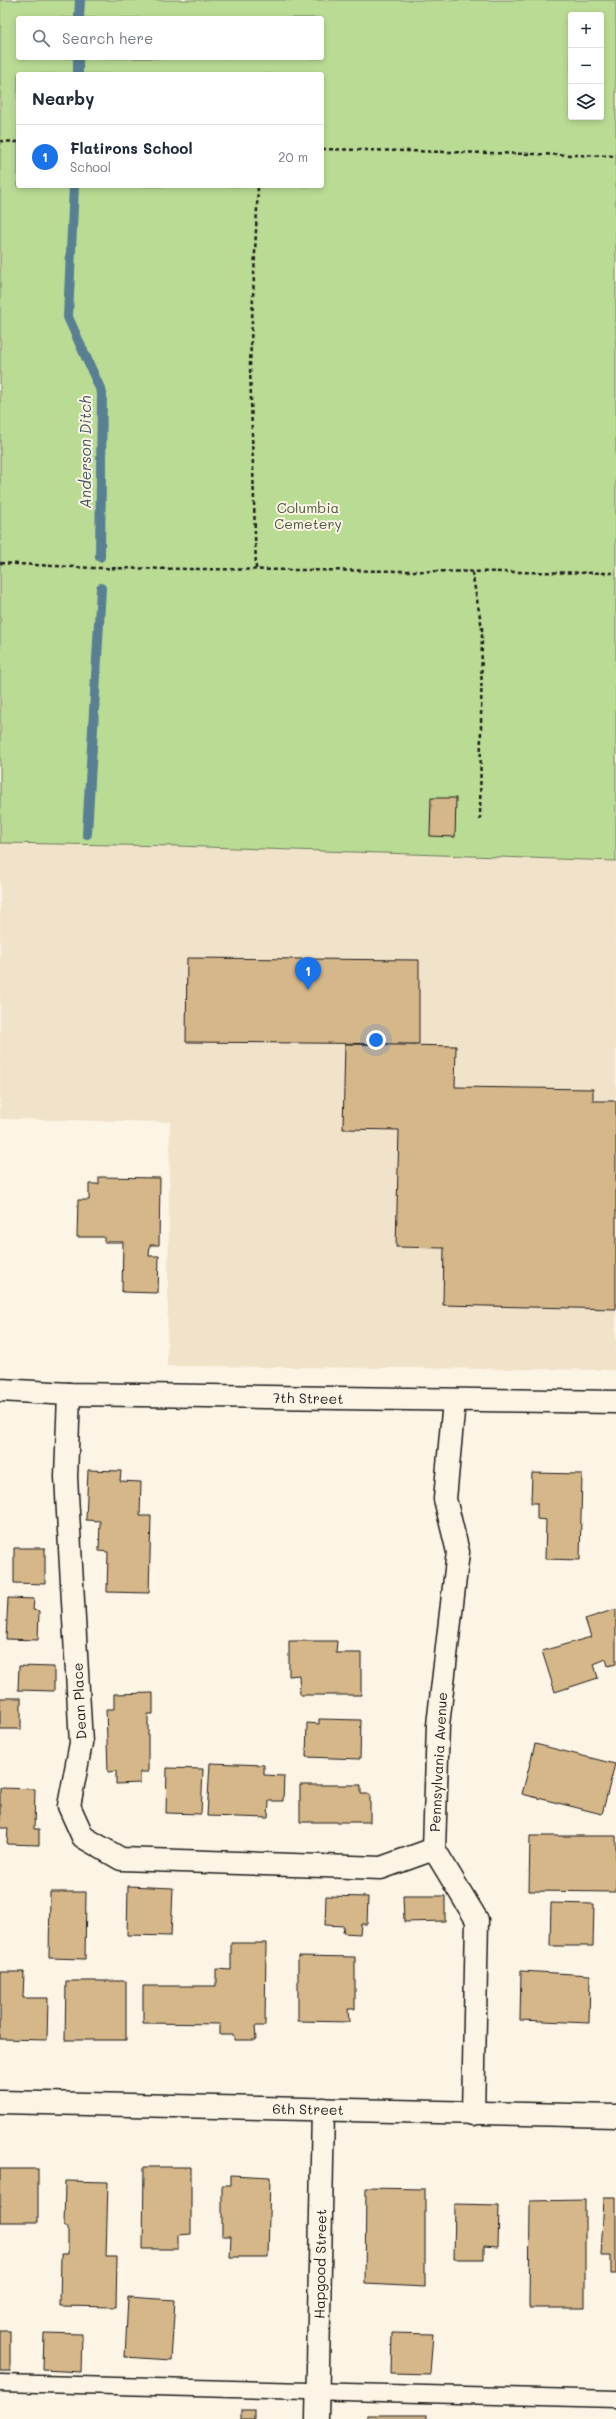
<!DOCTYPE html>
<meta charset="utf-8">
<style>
:root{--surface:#fff;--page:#f6f6f7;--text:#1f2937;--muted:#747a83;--line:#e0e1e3;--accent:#1a73e8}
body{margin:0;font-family:Mali,sans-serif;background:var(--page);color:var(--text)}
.controls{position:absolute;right:12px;top:12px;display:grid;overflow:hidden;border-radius:4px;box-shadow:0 2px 6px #0003}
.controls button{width:36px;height:36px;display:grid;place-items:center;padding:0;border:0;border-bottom:1px solid var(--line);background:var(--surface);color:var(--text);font:20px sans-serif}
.you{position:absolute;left:376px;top:1040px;width:14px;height:14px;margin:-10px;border:3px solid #fff;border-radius:50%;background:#1a73e8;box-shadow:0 0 0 6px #1a73e833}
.badge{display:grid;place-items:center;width:26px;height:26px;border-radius:50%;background:var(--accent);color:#fff;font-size:13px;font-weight:700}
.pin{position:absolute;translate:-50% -33px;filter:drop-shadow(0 1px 2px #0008)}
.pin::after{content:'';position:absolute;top:21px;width:14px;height:12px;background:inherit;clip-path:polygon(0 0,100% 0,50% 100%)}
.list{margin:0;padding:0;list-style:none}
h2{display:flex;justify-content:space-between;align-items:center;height:52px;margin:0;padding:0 16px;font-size:17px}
h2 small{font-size:13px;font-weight:400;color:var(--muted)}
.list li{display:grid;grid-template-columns:26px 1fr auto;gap:12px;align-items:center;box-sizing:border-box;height:64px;padding:0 16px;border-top:1px solid var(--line)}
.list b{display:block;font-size:15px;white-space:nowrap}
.list p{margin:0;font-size:13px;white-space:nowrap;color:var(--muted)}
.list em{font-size:13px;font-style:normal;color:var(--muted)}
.icon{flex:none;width:22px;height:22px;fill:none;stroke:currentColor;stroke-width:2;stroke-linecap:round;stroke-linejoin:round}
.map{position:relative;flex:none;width:616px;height:2419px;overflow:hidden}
.search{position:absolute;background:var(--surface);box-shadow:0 2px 6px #0003;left:16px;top:16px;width:308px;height:44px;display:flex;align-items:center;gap:10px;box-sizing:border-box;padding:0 14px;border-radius:4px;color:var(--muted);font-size:15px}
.panel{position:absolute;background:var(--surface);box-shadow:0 2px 6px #0003;left:16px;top:72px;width:308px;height:116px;border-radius:4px}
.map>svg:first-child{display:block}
</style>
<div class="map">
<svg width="616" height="2419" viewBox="0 0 616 2419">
<rect width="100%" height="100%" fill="#fcf5e5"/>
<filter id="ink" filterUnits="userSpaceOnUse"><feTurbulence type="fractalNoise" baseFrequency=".025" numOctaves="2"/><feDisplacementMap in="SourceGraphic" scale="8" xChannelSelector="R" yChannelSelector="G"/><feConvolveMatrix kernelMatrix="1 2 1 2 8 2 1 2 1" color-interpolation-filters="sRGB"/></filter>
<g filter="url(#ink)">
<path fill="#f1e2ca" d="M 0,843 L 176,846 L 616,861 L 616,1370 L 167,1366 L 170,1122 L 0,1119 Z"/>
<path fill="#badb94" stroke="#6b7c58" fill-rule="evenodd" d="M 0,0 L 616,0 L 616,861 L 176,846 L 0,843 ZM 571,15 L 601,15 L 601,117 L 571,117 ZM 18,18 L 322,18 L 322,58 L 18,58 ZM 18,74 L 322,74 L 322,186 L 18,186 Z"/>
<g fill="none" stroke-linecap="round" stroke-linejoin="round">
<g stroke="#598092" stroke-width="10">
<path d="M 79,18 L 80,0"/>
<path d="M 78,74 L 78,58"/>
<path d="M 74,186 L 68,317 L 102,393 L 100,557"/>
<path d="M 87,834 L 101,588"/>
</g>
</g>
<g fill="#d6b78a" stroke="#1c1c1c">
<path d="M 431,798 L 456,798 L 455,837 L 430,836 Z"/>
<path d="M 187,958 L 419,960 L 419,1044 L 186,1042 Z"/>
<path d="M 345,1044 L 456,1046 L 455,1087 L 593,1089 L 593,1101 L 616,1101 L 616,1309 L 443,1305 L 444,1248 L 396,1247 L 399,1130 L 343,1129 Z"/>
<path d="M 99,1177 L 160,1178 L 159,1245 L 150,1245 L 149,1256 L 159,1256 L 158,1293 L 122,1292 L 123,1242 L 104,1242 L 104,1237 L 77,1237 L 78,1200 L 89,1200 L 89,1184 L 99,1184 Z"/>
<path d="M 88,1470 L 121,1471 L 120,1481 L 141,1482 L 140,1516 L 151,1516 L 149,1593 L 107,1592 L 108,1552 L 99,1551 L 100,1521 L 86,1520 Z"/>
<path d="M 532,1473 L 582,1474 L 580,1560 L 545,1559 L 546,1520 L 537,1519 L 537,1503 L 531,1503 Z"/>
<path d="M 14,1548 L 45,1548 L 45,1584 L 14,1583 Z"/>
<path d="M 8,1598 L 34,1599 L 33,1610 L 39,1611 L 38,1640 L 6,1639 Z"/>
<path d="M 616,1609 L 616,1664 L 608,1666 L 606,1659 L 594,1664 L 598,1678 L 555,1692 L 542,1651 L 591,1637 L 585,1619 Z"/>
<path d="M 289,1641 L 337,1641 L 336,1653 L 361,1653 L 361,1695 L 300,1695 L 299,1675 L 289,1676 Z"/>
<path d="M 19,1666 L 54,1667 L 54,1691 L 18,1690 Z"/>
<path d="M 153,1693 L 153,1714 L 148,1714 L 148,1772 L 140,1772 L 140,1783 L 116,1784 L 116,1771 L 108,1772 L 106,1709 L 114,1709 L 114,1694 Z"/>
<rect x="0" y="1698" width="21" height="31"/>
<path d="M 319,1719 L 361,1720 L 360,1759 L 306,1757 L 307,1723 L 319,1724 Z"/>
<path d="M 535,1744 L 615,1764 L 602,1814 L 522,1794 Z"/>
<path d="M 210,1763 L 264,1765 L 264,1775 L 284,1776 L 283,1801 L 269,1801 L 268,1818 L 207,1816 Z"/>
<path d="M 167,1768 L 203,1769 L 201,1814 L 166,1813 Z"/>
<path d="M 300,1785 L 361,1785 L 361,1794 L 370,1794 L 370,1822 L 300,1822 Z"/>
<path d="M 0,1788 L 35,1789 L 34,1829 L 39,1829 L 39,1845 L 7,1844 L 8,1828 L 0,1828 Z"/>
<path d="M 530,1836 L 616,1836 L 616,1892 L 529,1891 Z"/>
<path d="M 128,1886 L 173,1888 L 171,1936 L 127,1935 Z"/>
<path d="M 50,1892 L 86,1892 L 85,1959 L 49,1958 Z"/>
<path d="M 326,1896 L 368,1897 L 367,1924 L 361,1924 L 360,1934 L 343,1933 L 344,1926 L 325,1925 Z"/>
<path d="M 403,1896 L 445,1896 L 445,1921 L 404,1922 Z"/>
<path d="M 551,1903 L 594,1904 L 593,1946 L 550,1946 Z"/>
<path d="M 231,1943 L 266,1943 L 265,2026 L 255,2026 L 256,2040 L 234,2040 L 234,2035 L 220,2035 L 220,2024 L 143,2023 L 143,1986 L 216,1986 L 216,1969 L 231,1970 Z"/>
<path d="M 298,1956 L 355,1957 L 355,2009 L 348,2009 L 349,2022 L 298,2021 Z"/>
<path d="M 521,1971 L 590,1975 L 589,2023 L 520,2020 Z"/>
<path d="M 0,1972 L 24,1972 L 23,1998 L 48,1998 L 47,2040 L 0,2039 Z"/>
<path d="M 66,1981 L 126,1981 L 126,2040 L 65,2040 Z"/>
<path d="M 144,2167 L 191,2167 L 191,2234 L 178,2235 L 178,2249 L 143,2249 Z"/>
<rect x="0" y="2169" width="38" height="53"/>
<path d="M 231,2175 L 270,2177 L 268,2257 L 230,2257 L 231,2236 L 222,2236 L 222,2185 L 231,2185 Z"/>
<path d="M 65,2181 L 108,2182 L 106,2257 L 117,2257 L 116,2307 L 60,2306 L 61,2254 L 68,2254 L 68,2227 L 64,2227 Z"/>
<path d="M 366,2188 L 425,2189 L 425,2287 L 365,2284 Z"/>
<path d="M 604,2197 L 616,2197 L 616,2274 L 611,2274 L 611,2256 L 601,2256 Z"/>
<path d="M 585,2200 L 585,2308 L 529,2308 L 530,2201 Z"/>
<path d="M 455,2204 L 499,2205 L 498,2247 L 484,2246 L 484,2259 L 454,2259 Z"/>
<path d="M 128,2297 L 175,2300 L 171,2360 L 125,2357 Z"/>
<rect x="0" y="2331" width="10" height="40"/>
<path d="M 44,2333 L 82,2334 L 81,2372 L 43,2370 Z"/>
<path d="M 392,2333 L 433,2334 L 430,2374 L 391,2373 Z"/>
<rect x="241" y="2410" width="14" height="9"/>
<rect x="367" y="2415" width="60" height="4"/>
</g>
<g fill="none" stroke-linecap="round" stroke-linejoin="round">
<defs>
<path id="service" d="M 0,2383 L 616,2399"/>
<g id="minor">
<path d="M 0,1390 L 69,1394 L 616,1402"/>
<path d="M 69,1394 L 66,1477 L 81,1743 L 69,1806 L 83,1837 L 121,1859 L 381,1868 L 434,1849"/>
<path d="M 454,1401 L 445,1499 L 458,1552 L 438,1725 L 434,1849 L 477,1920 L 473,2114"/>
<path d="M 0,2102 L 616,2116"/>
<path d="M 317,2419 L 323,2109"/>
</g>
</defs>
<use href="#service" stroke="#1c1c1c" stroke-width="19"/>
<use href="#minor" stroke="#1c1c1c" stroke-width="25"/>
<g stroke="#1c1c1c" stroke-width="2.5" stroke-dasharray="4 3" stroke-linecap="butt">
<path d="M 0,141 L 18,142"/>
<path d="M 322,149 L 616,156"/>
<path d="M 0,563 L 91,568 L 616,573"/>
<path d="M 256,569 L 250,365 L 258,186"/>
<path d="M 472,572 L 482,628 L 480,823"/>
</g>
<use href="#service" stroke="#fcf5e5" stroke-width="16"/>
<use href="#minor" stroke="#fcf5e5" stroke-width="22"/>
</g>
</g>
<g text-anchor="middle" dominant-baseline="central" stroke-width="4" stroke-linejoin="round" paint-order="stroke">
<g font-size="14" fill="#4b5540" stroke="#fcf5e5">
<text x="308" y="507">Columbia<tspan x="308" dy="16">Cemetery</tspan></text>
</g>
<g font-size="14" fill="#1c1c1c" stroke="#fcf5e5">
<text transform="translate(308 1398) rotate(1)">7th Street</text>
<text transform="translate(79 1701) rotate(-93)">Dean Place</text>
<text transform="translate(438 1762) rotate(-87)">Pennsylvania Avenue</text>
<text transform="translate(308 2109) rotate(1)">6th Street</text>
<text transform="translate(320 2264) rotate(-89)">Hapgood Street</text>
</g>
<g font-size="15" font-style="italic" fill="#3f5661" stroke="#fcf5e5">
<text transform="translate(85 452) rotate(-90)">Anderson Ditch</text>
</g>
</g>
</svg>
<div class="controls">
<button>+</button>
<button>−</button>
<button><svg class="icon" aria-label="layers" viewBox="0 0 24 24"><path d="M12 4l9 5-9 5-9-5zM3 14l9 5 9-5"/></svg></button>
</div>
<div class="you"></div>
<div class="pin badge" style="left:308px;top:990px">1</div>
<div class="search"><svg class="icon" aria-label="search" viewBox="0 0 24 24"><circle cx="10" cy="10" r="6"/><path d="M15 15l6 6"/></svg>Search here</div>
<section class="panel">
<h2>Nearby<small></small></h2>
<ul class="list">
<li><span class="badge">1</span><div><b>Flatirons School</b><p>School</p></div><em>20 m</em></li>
</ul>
</section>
</div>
